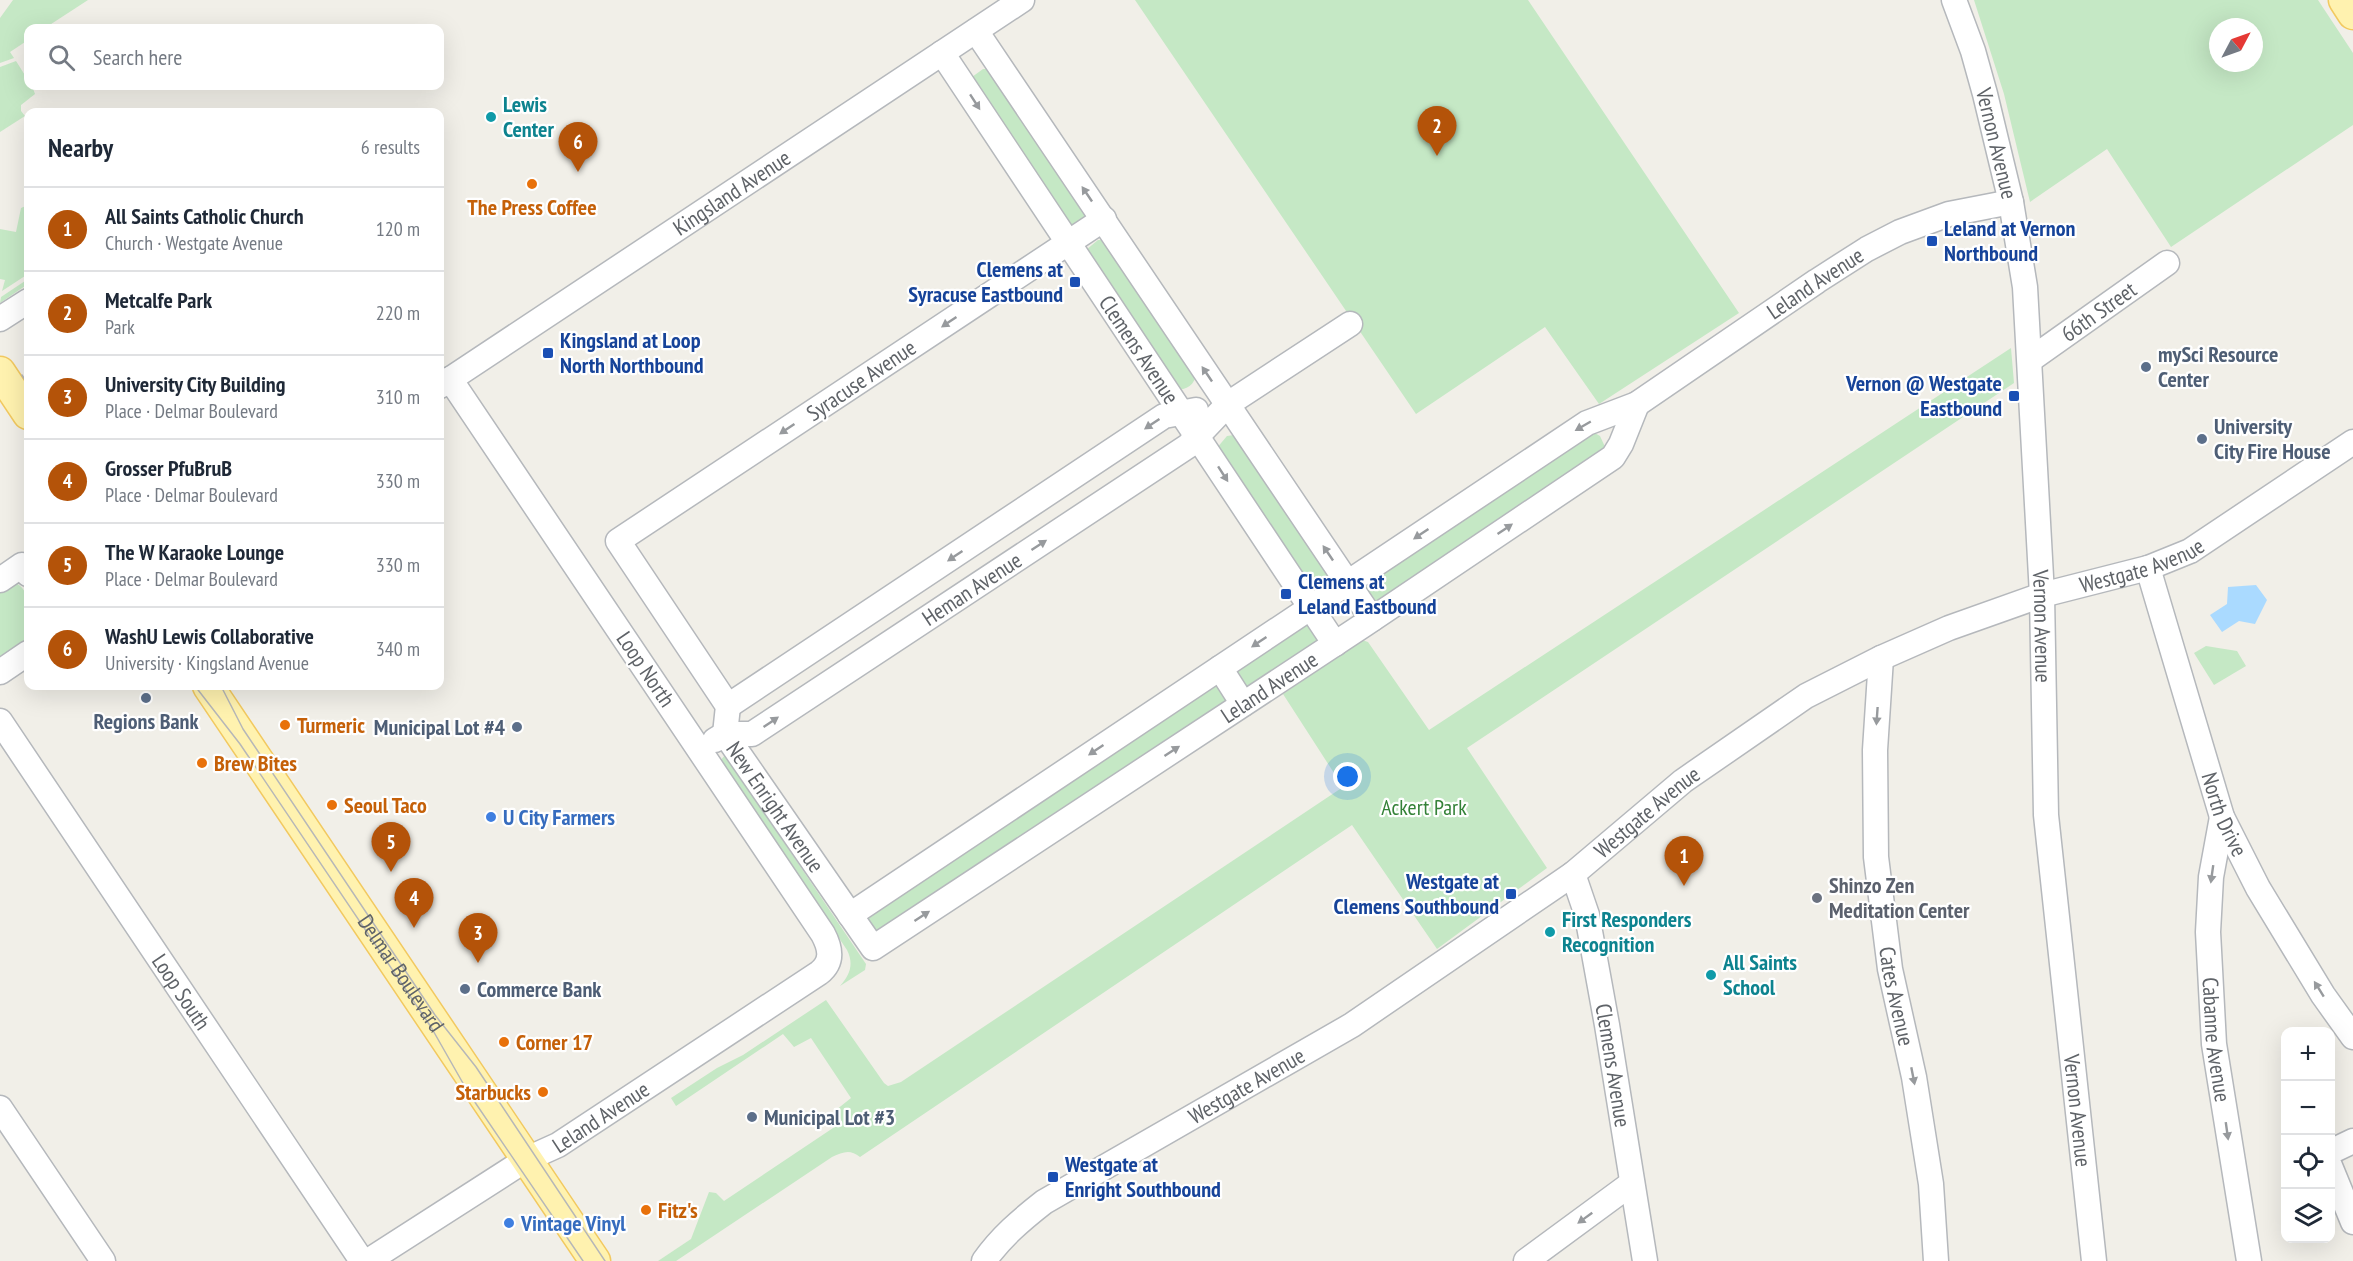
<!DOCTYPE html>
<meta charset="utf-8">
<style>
:root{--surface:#fff;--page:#f2f2f3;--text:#1f2937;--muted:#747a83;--line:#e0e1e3;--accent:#b45309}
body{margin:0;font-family:"PT Sans Narrow",sans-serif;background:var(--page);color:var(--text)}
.controls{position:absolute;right:18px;bottom:18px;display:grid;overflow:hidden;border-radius:12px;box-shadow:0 6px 24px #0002}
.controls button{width:54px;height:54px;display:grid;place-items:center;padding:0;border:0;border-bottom:2px solid var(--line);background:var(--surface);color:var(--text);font:30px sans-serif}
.compass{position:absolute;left:2209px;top:18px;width:54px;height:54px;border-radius:50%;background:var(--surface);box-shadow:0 6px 24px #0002;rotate:49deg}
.you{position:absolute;left:1348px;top:777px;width:21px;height:21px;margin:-15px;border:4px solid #fff;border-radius:50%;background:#1a73e8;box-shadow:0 0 0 9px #1a73e833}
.badge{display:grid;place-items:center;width:39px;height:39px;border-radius:50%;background:var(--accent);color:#fff;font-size:20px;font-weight:700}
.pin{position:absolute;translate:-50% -50px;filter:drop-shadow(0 2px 3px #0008)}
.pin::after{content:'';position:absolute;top:32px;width:21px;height:18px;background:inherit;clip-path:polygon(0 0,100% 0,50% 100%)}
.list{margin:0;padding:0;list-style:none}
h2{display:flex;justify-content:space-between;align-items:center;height:78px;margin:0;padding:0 24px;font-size:26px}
h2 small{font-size:20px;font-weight:400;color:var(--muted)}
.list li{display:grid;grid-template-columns:39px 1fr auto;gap:18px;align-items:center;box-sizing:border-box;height:84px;padding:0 24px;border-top:2px solid var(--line)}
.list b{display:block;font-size:22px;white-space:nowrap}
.list p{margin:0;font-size:20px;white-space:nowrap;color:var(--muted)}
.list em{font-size:20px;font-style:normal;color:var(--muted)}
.icon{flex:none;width:33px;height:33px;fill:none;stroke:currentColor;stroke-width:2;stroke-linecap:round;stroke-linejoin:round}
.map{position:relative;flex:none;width:2353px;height:1261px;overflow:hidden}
.search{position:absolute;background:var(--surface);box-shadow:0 6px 24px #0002;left:24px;top:24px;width:420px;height:66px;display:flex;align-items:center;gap:15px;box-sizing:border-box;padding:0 21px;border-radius:12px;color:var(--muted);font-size:22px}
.panel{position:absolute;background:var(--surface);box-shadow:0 6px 24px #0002;left:24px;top:108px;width:420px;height:582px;border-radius:12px}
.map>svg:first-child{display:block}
</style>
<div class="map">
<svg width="2353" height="1261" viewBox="0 0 2353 1261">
<rect width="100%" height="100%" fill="#f1efe8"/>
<g fill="#c5e8c5" fill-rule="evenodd">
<path d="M 13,0 L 88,0 L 45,28 L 28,28 L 28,40 L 10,52 L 14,58 L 0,63 L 0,18 Z"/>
<path d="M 1135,0 L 1528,0 L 1739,313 L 1599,404 L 1545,327 L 1416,414 Z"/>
<path d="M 1974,0 L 2318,0 L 2353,53 L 2353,125 L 2171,247 L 2107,149 L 2030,202 L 2004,94 ZM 2218,27 L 2254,27 L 2254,63 L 2218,63 Z"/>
<path d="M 16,61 L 28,80 L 28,86 L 32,86 L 35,94 L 21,105 L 21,111 L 25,116 L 0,132 L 0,67 Z"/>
<path d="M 983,69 L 987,69 L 1088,216 L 1070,228 L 972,77 Z"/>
<path d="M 28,205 L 28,274 L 2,291 L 5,280 L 0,279 L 0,229 L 16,232 L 21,208 Z"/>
<path d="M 1098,240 L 1104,240 L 1196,373 C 1195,385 1187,390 1175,390 L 1086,250 Z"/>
<path d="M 28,279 L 28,284 L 0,303 L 1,297 Z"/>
<path d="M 2011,348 L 2014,383 L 1467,748 L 1547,868 L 1437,949 L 1352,825 L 860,1157 C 850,1149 843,1152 832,1157 L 676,1261 L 658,1261 L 691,1239 L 709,1192 L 716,1193 L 724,1201 L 842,1122 L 836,1110 L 851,1098 L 811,1038 L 794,1047 L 783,1034 L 676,1106 L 671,1098 L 717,1068 L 743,1055 L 826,1000 L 884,1083 L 888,1086 L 901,1082 L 1343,787 L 1283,694 L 1362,640 L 1368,642 L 1429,730 Z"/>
<path d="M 1593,432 L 1600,436 L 1606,449 L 1378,604 L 1373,601 L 1363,585 Z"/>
<path d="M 1234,435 L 1332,580 L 1315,594 L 1216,449 L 1227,436 Z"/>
<path d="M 16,583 C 35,594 28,621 28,640 L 0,659 L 0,590 Z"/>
<path d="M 1309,625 L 1320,643 L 1256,688 L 1242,688 L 1234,671 L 1300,627 Z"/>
<path d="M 2206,646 L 2237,651 L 2246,666 L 2214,685 L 2194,653 Z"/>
<path d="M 1215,683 L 1220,685 L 1229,704 L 878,932 L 872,931 L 865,920 L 867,915 Z"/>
<path d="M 725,755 L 866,964 L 865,970 L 840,986 C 850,975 854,964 847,950 L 720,761 Z"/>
</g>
<path fill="#aadaff" d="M 2256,585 L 2267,600 L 2255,624 L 2239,621 L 2222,632 L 2210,615 L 2227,604 L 2228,587 Z"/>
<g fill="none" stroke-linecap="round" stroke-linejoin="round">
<defs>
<g id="minor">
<path id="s1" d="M 1954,0 L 1973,51 L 1985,94 L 2011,202 L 2025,287 L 2042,595 L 2046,815 L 2094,1261"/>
<path d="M 976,31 L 1372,619"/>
<path id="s2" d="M 942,53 L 1335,644"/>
<path id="s3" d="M 1104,219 L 618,541 L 728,706 L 725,734 L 873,948 L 1365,624 L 1613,457 L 1621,444 L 1637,404"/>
<path d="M 0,319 L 28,301"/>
<path id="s4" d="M 2030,360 L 2167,263"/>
<path id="s5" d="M 440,386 L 1022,0"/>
<path id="s6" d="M 2148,568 L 2222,817 L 2258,888 L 2323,995 L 2353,1037"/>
<path d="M 0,580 L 22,565 L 28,574"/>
<path id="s7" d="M 1881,658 L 1875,750 L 1876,857 L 1890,969 L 1914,1077 L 1931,1184 L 1936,1261"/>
<path d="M 1220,668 L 1243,704"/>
<path d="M 0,672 L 28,653"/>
<path d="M 728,706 L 1164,416 L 1196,410"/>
<path id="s8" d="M 0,721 L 362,1261"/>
<path id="s9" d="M 715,740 L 725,734 L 752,734 L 1188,446 L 1228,404 L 1350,324"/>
<path id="s10" d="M 2222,817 L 2211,877 L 2208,932 L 2214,1044 L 2249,1261"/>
<path id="s11" d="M 1573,874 L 1587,915 L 1607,1025 L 1645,1261"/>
<path id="s12" d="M 850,915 L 1587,423 L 1637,404 L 1817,281 L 1867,249 L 1900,232 L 1949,214 L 2011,202"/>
<path d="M 0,1108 L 103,1261"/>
<path d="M 2330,1152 L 2353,1141"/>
<path d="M 2330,1166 L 2353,1222"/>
<path id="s13" d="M 368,1261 L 527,1159 L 558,1145 L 819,973 C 833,962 831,949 823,934 L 450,379"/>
<path id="s14" d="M 984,1261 C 1001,1237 1021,1220 1044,1202 L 1352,1025 L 1573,874 L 1683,781 L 1806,696 L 1881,658 L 1949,628 L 2042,595 L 2148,568 L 2190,551 L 2353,442"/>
<path d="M 1526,1261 L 1632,1183"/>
</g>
<g id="major">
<path d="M 2344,0 L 2353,14"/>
<path d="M 0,372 L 28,414"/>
<path id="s15" d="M 208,686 L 595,1261"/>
</g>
</defs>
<use href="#minor" stroke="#b5b8bc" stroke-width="27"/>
<use href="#major" stroke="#f2c960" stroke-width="33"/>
<use href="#minor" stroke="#fff" stroke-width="24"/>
<use href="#major" stroke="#fff2af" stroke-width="30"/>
<g stroke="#b6b7b8" stroke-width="1.5">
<path d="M 22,375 L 28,385"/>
<path d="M 195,686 L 240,744 L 431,1027 L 468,1092 L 583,1261"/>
<path d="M 221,686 L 243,729 L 435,1015 L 476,1067 L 605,1261"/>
</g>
</g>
<defs><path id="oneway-solid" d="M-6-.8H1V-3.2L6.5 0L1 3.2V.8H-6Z" transform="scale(1.5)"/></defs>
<g fill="#979a9d">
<use href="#oneway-solid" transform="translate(975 102) rotate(57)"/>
<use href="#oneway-solid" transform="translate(1087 194) rotate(-124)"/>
<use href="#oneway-solid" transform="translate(949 322) rotate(146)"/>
<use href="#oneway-solid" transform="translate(1207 374) rotate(-124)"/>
<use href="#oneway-solid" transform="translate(1152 424) rotate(146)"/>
<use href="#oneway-solid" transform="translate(1583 426) rotate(150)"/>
<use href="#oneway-solid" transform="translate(787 429) rotate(146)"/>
<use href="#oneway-solid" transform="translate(1223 474) rotate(57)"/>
<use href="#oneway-solid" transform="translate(1505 529) rotate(-34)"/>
<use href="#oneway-solid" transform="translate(1421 534) rotate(146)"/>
<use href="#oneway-solid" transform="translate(1039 545) rotate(-33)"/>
<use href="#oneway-solid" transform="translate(1328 553) rotate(-124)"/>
<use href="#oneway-solid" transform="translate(955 556) rotate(146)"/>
<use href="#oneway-solid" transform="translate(1259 642) rotate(146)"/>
<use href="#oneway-solid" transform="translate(1877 716) rotate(94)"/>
<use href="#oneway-solid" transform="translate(771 722) rotate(-34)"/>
<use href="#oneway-solid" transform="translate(1096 750) rotate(146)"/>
<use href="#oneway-solid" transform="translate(1172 751) rotate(-33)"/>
<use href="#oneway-solid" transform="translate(2212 874) rotate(98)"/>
<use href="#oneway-solid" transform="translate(922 916) rotate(-33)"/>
<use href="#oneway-solid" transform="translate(2319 989) rotate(-122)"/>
<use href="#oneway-solid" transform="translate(1913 1076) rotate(79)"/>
<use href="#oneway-solid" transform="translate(2227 1131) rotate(82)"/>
<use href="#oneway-solid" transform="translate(1585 1218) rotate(144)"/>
</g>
<g fill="#0f9aa8" stroke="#fff" stroke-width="2">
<circle cx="491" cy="117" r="6"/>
<circle cx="1550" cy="932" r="6"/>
<circle cx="1711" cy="975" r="6"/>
</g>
<g fill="#e8710a" stroke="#fff" stroke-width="2">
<circle cx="532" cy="184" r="6"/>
<circle cx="285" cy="725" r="6"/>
<circle cx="202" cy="763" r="6"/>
<circle cx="332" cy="805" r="6"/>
<circle cx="504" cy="1042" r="6"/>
<circle cx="543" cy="1092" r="6"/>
<circle cx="646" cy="1210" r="6"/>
</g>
<g fill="#1a4fb4" stroke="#fff" stroke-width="2">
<rect x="1926" y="235" width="12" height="12" rx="3"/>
<rect x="1069" y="276" width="12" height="12" rx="3"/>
<rect x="542" y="347" width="12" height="12" rx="3"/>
<rect x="2008" y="390" width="12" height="12" rx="3"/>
<rect x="1280" y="588" width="12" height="12" rx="3"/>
<rect x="1505" y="888" width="12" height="12" rx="3"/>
<rect x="1047" y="1171" width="12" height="12" rx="3"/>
</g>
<g fill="#5c6f8a" stroke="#fff" stroke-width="2">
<circle cx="2146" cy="367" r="6"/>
<circle cx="2202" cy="439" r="6"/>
<circle cx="146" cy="698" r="6"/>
<circle cx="517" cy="727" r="6"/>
<circle cx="465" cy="989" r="6"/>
<circle cx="752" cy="1117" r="6"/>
</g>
<g fill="#3f7fe0" stroke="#fff" stroke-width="2">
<circle cx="491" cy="817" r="6"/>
<circle cx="509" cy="1223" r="6"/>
</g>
<circle fill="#6b7280" stroke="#fff" stroke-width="2" cx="1817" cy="898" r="6"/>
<g text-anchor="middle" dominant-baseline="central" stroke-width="4.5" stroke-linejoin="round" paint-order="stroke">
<g font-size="22" font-weight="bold" fill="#0d838f" stroke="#fff" text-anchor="start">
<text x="503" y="104">Lewis<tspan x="503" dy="25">Center</tspan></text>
<text x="1562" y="919">First Responders<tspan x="1562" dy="25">Recognition</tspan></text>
<text x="1723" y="962">All Saints<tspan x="1723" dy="25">School</tspan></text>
</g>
<g font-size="22" fill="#5f6368" stroke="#fff">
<text stroke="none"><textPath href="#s1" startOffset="150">Vernon Avenue</textPath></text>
<text stroke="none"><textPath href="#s5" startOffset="350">Kingsland Avenue</textPath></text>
<text stroke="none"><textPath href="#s12" startOffset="1155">Leland Avenue</textPath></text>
<text stroke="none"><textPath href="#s4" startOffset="84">66th Street</textPath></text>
<text stroke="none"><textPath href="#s2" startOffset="356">Clemens Avenue</textPath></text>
<text transform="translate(861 380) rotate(-34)">Syracuse Avenue</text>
<text stroke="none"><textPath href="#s14" startOffset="1362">Westgate Avenue</textPath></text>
<text stroke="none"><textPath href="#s9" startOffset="302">Heman Avenue</textPath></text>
<text stroke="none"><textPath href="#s1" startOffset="636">Vernon Avenue</textPath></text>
<text transform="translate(646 669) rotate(56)">Loop North</text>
<text stroke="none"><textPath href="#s3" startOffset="1544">Leland Avenue</textPath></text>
<text stroke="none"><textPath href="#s3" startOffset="898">New Enright Avenue</textPath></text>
<text stroke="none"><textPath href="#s14" startOffset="804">Westgate Avenue</textPath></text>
<text stroke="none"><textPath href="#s6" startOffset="258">North Drive</textPath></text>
<text stroke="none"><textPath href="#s15" startOffset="346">Delmar Boulevard</textPath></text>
<text stroke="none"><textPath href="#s8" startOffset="326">Loop South</textPath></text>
<text stroke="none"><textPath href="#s7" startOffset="340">Cates Avenue</textPath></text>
<text stroke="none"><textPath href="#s10" startOffset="224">Cabanne Avenue</textPath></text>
<text stroke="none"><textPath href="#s11" startOffset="196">Clemens Avenue</textPath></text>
<text stroke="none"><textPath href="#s14" startOffset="318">Westgate Avenue</textPath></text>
<text stroke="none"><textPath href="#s1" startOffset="1122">Vernon Avenue</textPath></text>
<text stroke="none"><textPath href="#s13" startOffset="274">Leland Avenue</textPath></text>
</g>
<g font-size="22" font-weight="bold" fill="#c56008" stroke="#fff" text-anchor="start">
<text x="532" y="207" text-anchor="middle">The Press Coffee</text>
<text x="297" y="725">Turmeric</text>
<text x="214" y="763">Brew Bites</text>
<text x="344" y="805">Seoul Taco</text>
<text x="516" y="1042">Corner 17</text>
<text x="531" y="1092" text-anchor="end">Starbucks</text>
<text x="658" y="1210">Fitz's</text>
</g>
<g font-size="22" font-weight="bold" fill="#164399" stroke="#fff" text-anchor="start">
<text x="1944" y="228">Leland at Vernon<tspan x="1944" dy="25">Northbound</tspan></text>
<text x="1063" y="269" text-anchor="end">Clemens at<tspan x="1063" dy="25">Syracuse Eastbound</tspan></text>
<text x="560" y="340">Kingsland at Loop<tspan x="560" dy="25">North Northbound</tspan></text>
<text x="2002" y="383" text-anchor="end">Vernon @ Westgate<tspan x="2002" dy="25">Eastbound</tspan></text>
<text x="1298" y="581">Clemens at<tspan x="1298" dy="25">Leland Eastbound</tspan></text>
<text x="1499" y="881" text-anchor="end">Westgate at<tspan x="1499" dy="25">Clemens Southbound</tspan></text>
<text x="1065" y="1164">Westgate at<tspan x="1065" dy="25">Enright Southbound</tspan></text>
</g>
<g font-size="22" font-weight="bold" fill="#4e5e75" stroke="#fff" text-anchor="start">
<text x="2158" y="354">mySci Resource<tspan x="2158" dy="25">Center</tspan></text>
<text x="2214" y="426">University<tspan x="2214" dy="25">City Fire House</tspan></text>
<text x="146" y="721" text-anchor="middle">Regions Bank</text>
<text x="505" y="727" text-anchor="end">Municipal Lot #4</text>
<text x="477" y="989">Commerce Bank</text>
<text x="764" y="1117">Municipal Lot #3</text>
</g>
<g font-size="22" fill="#348238" stroke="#fff">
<text x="1424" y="807">Ackert Park</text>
</g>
<g font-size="22" font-weight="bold" fill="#366cbe" stroke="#fff" text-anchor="start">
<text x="503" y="817">U City Farmers</text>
<text x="521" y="1223">Vintage Vinyl</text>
</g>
<g font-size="22" font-weight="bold" fill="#5b616d" stroke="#fff" text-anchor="start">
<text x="1829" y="885">Shinzo Zen<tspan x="1829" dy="25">Meditation Center</tspan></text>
</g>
</g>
</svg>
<div class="controls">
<button>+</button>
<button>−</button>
<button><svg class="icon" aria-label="locate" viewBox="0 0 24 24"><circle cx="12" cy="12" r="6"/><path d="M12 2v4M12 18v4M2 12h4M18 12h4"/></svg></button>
<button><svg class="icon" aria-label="layers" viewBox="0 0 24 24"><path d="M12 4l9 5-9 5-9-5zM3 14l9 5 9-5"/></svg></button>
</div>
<svg class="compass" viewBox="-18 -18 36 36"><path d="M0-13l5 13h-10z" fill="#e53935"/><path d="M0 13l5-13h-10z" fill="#747a83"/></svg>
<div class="you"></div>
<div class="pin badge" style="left:1684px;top:886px">1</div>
<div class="pin badge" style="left:1437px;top:156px">2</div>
<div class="pin badge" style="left:478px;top:963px">3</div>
<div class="pin badge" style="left:414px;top:928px">4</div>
<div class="pin badge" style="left:391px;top:872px">5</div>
<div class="pin badge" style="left:578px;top:172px">6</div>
<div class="search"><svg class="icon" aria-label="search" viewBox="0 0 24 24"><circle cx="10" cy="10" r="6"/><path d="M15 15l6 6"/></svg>Search here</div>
<section class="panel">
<h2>Nearby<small>6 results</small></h2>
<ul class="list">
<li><span class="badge">1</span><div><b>All Saints Catholic Church</b><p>Church · Westgate Avenue</p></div><em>120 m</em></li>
<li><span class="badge">2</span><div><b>Metcalfe Park</b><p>Park</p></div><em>220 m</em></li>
<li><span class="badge">3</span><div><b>University City Building</b><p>Place · Delmar Boulevard</p></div><em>310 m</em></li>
<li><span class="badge">4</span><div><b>Grosser PfuBruB</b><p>Place · Delmar Boulevard</p></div><em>330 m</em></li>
<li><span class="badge">5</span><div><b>The W Karaoke Lounge</b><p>Place · Delmar Boulevard</p></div><em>330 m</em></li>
<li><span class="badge">6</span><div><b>WashU Lewis Collaborative</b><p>University · Kingsland Avenue</p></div><em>340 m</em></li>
</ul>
</section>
</div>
